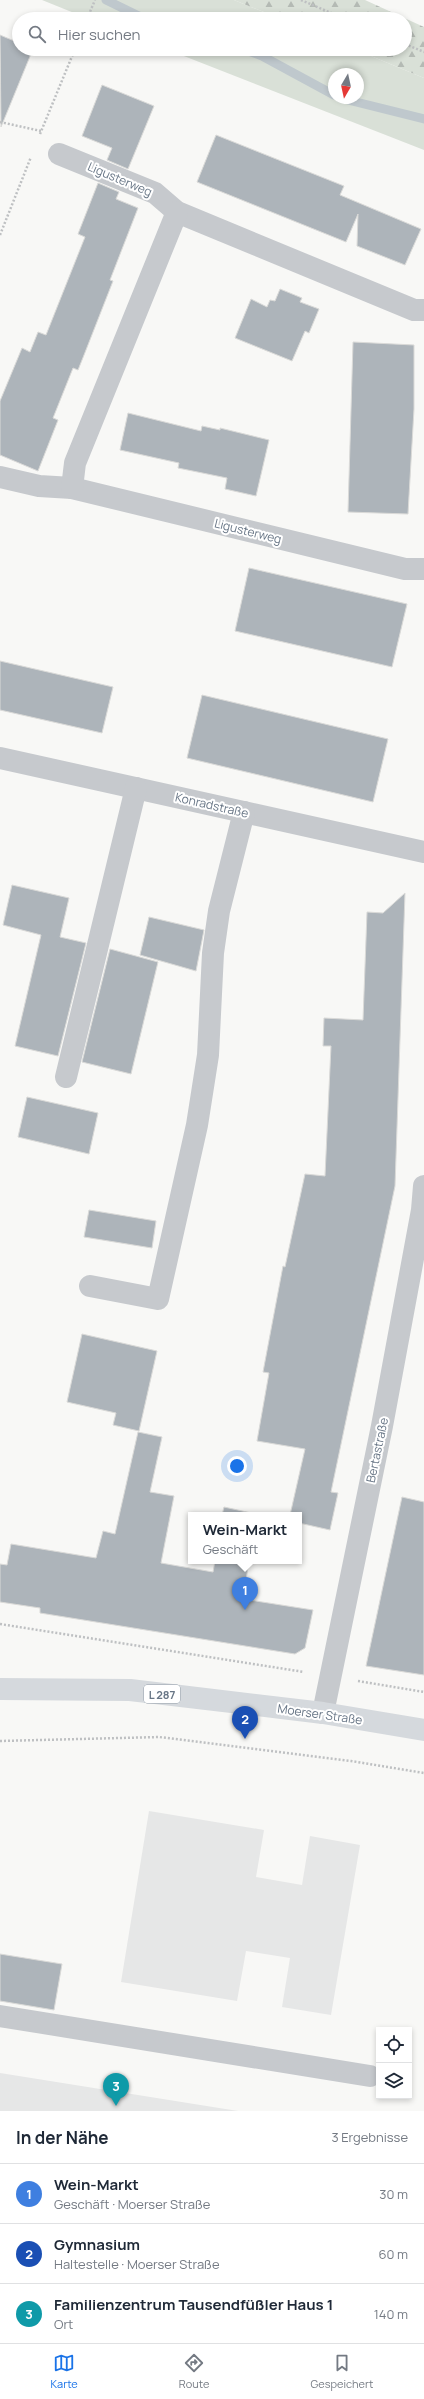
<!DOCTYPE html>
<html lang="de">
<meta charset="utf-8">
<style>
:root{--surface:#fff;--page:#f6f6f7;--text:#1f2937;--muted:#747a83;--line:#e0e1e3;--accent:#1a73e8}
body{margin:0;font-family:Manrope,sans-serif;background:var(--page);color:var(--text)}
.controls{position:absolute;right:12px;bottom:12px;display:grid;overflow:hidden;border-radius:0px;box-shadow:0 2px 6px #0003}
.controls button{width:36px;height:36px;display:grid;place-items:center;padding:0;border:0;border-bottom:1px solid var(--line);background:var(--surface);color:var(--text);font:20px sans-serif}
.compass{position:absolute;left:328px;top:68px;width:36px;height:36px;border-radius:50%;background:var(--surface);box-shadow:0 2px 6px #0003;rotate:189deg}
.you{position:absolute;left:237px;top:1466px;width:14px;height:14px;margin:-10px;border:3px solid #fff;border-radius:50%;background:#1a73e8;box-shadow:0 0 0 6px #1a73e833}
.badge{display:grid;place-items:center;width:26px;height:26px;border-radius:50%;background:var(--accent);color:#fff;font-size:13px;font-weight:700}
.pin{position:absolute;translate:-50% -33px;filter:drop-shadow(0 1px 2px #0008)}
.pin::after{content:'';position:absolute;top:21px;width:14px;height:12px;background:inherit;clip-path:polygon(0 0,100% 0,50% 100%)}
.popup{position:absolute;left:188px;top:1512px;width:114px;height:52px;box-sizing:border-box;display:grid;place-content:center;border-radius:0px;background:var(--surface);filter:drop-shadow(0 1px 3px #0005);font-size:13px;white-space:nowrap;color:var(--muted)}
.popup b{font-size:15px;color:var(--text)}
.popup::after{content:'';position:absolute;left:50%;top:100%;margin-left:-8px;border:8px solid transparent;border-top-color:var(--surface)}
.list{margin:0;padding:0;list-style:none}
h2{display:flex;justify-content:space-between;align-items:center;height:52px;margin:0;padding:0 16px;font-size:17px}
h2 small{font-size:13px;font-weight:400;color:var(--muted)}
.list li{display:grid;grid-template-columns:26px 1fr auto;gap:12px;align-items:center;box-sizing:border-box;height:60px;padding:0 16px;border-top:1px solid var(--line)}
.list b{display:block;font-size:15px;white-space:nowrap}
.list p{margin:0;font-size:13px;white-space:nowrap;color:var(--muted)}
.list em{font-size:13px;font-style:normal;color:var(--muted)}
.icon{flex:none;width:22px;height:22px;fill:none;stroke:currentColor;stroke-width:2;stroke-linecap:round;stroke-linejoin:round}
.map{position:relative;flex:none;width:424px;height:2111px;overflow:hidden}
.search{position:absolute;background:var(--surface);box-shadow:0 2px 6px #0003;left:12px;right:12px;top:12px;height:44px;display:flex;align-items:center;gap:10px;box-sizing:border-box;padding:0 14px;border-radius:22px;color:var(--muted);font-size:15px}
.sheet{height:232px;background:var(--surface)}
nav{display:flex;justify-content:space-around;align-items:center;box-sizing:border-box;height:56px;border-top:1px solid var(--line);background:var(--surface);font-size:11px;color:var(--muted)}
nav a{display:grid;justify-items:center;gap:2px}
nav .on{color:var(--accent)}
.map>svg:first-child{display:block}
</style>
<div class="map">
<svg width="424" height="2111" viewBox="0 0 424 2111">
<defs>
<pattern id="forest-firs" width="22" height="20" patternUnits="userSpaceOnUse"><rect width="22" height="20" fill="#d9e0d7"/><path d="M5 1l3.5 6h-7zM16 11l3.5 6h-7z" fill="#b4bab4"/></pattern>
</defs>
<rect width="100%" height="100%" fill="#f8f8f6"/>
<g fill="#e6e7e7">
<path d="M 149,1811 L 264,1830 L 256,1877 L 302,1885 L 310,1836 L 360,1845 L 331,2015 L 282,2007 L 290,1958 L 246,1951 L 237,2001 L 121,1982 Z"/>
<path d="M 0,2073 L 238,2111 L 0,2111 Z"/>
</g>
<g fill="#d9e0d7" fill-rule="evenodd">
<path d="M 42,0 L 234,0 L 281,19 L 89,19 Z"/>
<path d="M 166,49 L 354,49 L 424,78 L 424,150 ZM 334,74 L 358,74 L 358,98 L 334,98 Z"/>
</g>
<path fill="url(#forest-firs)" d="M 234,0 L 365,0 L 424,27 L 424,78 L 354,49 L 405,49 L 405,19 L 281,19 Z"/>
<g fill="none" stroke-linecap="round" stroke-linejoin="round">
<g stroke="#bfc8cd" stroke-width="9">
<path d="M 106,0 L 145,19"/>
<path d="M 243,49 L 262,56 L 334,95"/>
<path d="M 340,98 L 424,119"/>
</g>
</g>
<g fill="#adb4ba" stroke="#dadad8">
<path d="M 0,35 L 19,43 L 19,49 L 33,49 L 1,127 Z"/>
<path d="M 102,85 L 154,106 L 128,169 L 107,160 L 112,148 L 82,136 Z"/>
<path d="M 216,135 L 344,186 L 340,195 L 421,229 L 405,265 L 357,246 L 358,214 L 346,242 L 197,182 Z"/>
<path d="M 98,183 L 119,192 L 116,199 L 138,208 L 110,280 L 113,281 L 84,355 L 78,370 L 73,368 L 53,418 L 58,420 L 38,471 L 0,455 L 0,401 L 22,348 L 30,352 L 38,332 L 46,335 L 85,237 L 78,234 Z"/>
<path d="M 280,289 L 302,298 L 300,302 L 319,309 L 309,333 L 305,331 L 292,361 L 235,338 L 251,299 L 267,307 L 270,300 L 275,301 Z"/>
<path d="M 353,342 L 414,345 L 414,409 L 408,514 L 348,512 Z"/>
<path d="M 128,413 L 201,431 L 202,426 L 220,430 L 220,428 L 269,440 L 256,496 L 225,489 L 227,478 L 178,468 L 179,463 L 120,450 Z"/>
<path d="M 249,568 L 407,604 L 392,667 L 235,631 Z"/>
<path d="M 0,661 L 113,687 L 102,733 L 0,710 Z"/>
<path d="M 202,695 L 388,739 L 373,802 L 187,758 Z"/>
<path d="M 12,885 L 69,898 L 60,937 L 86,943 L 58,1056 L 15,1046 L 41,935 L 3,925 Z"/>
<path d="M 405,893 L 395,1186 L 331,1492 L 338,1493 L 330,1530 L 299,1523 L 299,1515 L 290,1515 L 305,1449 L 257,1441 L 269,1373 L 263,1372 L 283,1266 L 285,1267 L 305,1174 L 325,1176 L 331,1046 L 323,1046 L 324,1018 L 363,1020 L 367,912 L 383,913 Z"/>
<path d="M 149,917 L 204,930 L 196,971 L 140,955 Z"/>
<path d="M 110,949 L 158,962 L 131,1074 L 82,1062 Z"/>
<path d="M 27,1097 L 98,1113 L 89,1154 L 18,1137 Z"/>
<path d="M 89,1210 L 156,1221 L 152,1248 L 84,1237 Z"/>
<path d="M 82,1334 L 157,1351 L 139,1431 L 113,1425 L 116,1413 L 67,1402 Z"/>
<path d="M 138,1432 L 162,1437 L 150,1492 L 174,1496 L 161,1563 L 213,1572 L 215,1561 L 249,1561 L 243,1599 L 313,1610 L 305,1648 L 295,1654 L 40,1613 L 40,1608 L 0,1602 L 0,1564 L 7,1565 L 11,1544 L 96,1558 L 103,1531 L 115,1534 Z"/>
<path d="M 402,1497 L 424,1502 L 424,1675 L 366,1666 Z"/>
<path d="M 224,1507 L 256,1514 L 256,1515 L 222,1515 Z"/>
<path d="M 0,1954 L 62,1964 L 54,2010 L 0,2001 Z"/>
</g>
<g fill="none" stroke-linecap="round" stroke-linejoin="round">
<g stroke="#bec0c2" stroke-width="2.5" stroke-dasharray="2 2" stroke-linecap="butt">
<path d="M 301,0 L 345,19"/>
<path d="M 87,19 L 95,0"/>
<path d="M 405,44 L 424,52"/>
<path d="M 0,122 L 41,131"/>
<path d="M 40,134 L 75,49"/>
<path d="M 0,235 L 31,157"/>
<path d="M 0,1624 L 304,1672"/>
<path d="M 358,1681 L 424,1692"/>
<path d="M 0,1741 L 159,1737 L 351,1761 L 424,1773"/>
</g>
<g stroke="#c6c9cd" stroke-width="22">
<path d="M 59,154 L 155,193 L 177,212 L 414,310 L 424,310"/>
<path d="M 0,477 L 39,486 L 72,488 L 405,569 L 424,569"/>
<path d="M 72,488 L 75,463 L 177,212"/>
<path d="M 0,758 L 424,852"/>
<path d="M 66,1077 L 136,788"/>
<path d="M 90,1286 L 158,1299 L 197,1125 L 208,1055 L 213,953 L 219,911 L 244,812"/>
<path d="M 323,1713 L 382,1426 L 422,1210 L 424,1186"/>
<path d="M 0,2016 L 370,2076"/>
</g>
<path stroke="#d5d9dd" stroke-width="22" d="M 0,1689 L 130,1690 L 323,1713 L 424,1730"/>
</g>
<g text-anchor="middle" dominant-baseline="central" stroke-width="4" stroke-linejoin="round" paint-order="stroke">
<rect fill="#fff" stroke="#959faa" stroke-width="1" x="144" y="1685" width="36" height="18" rx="3"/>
<g font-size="11" font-weight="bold" fill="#687686">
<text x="162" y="1694">L 287</text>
</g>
<g font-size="12" fill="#687686" stroke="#fff">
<text transform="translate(120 179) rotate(23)">Ligusterweg</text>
<text transform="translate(248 531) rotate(14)">Ligusterweg</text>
<text transform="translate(212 805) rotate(13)">Konradstraße</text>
<text transform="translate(377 1450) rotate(-78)">Bertastraße</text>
<text transform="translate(320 1714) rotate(8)">Moerser Straße</text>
</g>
</g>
</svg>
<div class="controls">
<button><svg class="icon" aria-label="locate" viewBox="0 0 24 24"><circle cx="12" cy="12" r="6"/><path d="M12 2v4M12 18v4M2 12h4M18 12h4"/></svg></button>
<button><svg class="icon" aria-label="layers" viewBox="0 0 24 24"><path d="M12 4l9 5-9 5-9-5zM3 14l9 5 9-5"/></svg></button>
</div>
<svg class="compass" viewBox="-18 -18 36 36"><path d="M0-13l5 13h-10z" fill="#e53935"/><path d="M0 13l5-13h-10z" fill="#747a83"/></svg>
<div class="you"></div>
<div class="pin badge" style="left:245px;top:1610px;background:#3f7fe0">1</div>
<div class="popup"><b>Wein-Markt</b>Geschäft</div>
<div class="pin badge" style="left:245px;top:1739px;background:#1a4fb4">2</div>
<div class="pin badge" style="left:116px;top:2106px;background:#0f9aa8">3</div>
<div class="search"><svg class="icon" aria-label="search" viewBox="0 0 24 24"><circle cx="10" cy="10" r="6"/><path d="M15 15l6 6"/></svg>Hier suchen</div>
</div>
<section class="sheet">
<h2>In der Nähe<small>3 Ergebnisse</small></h2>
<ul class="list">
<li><span class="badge" style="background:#3f7fe0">1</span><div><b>Wein-Markt</b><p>Geschäft · Moerser Straße</p></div><em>30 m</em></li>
<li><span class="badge" style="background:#1a4fb4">2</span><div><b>Gymnasium</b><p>Haltestelle · Moerser Straße</p></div><em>60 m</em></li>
<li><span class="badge" style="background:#0f9aa8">3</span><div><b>Familienzentrum Tausendfüßler Haus 1</b><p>Ort</p></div><em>140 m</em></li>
</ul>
</section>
<nav>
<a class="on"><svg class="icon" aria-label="map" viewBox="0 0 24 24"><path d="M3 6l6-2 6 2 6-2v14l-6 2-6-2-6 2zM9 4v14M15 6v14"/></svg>Karte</a>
<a><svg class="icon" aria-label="directions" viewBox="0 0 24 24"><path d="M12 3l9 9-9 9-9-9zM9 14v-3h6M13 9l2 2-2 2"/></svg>Route</a>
<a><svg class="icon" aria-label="saved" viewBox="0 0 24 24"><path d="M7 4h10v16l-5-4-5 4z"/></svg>Gespeichert</a>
</nav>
